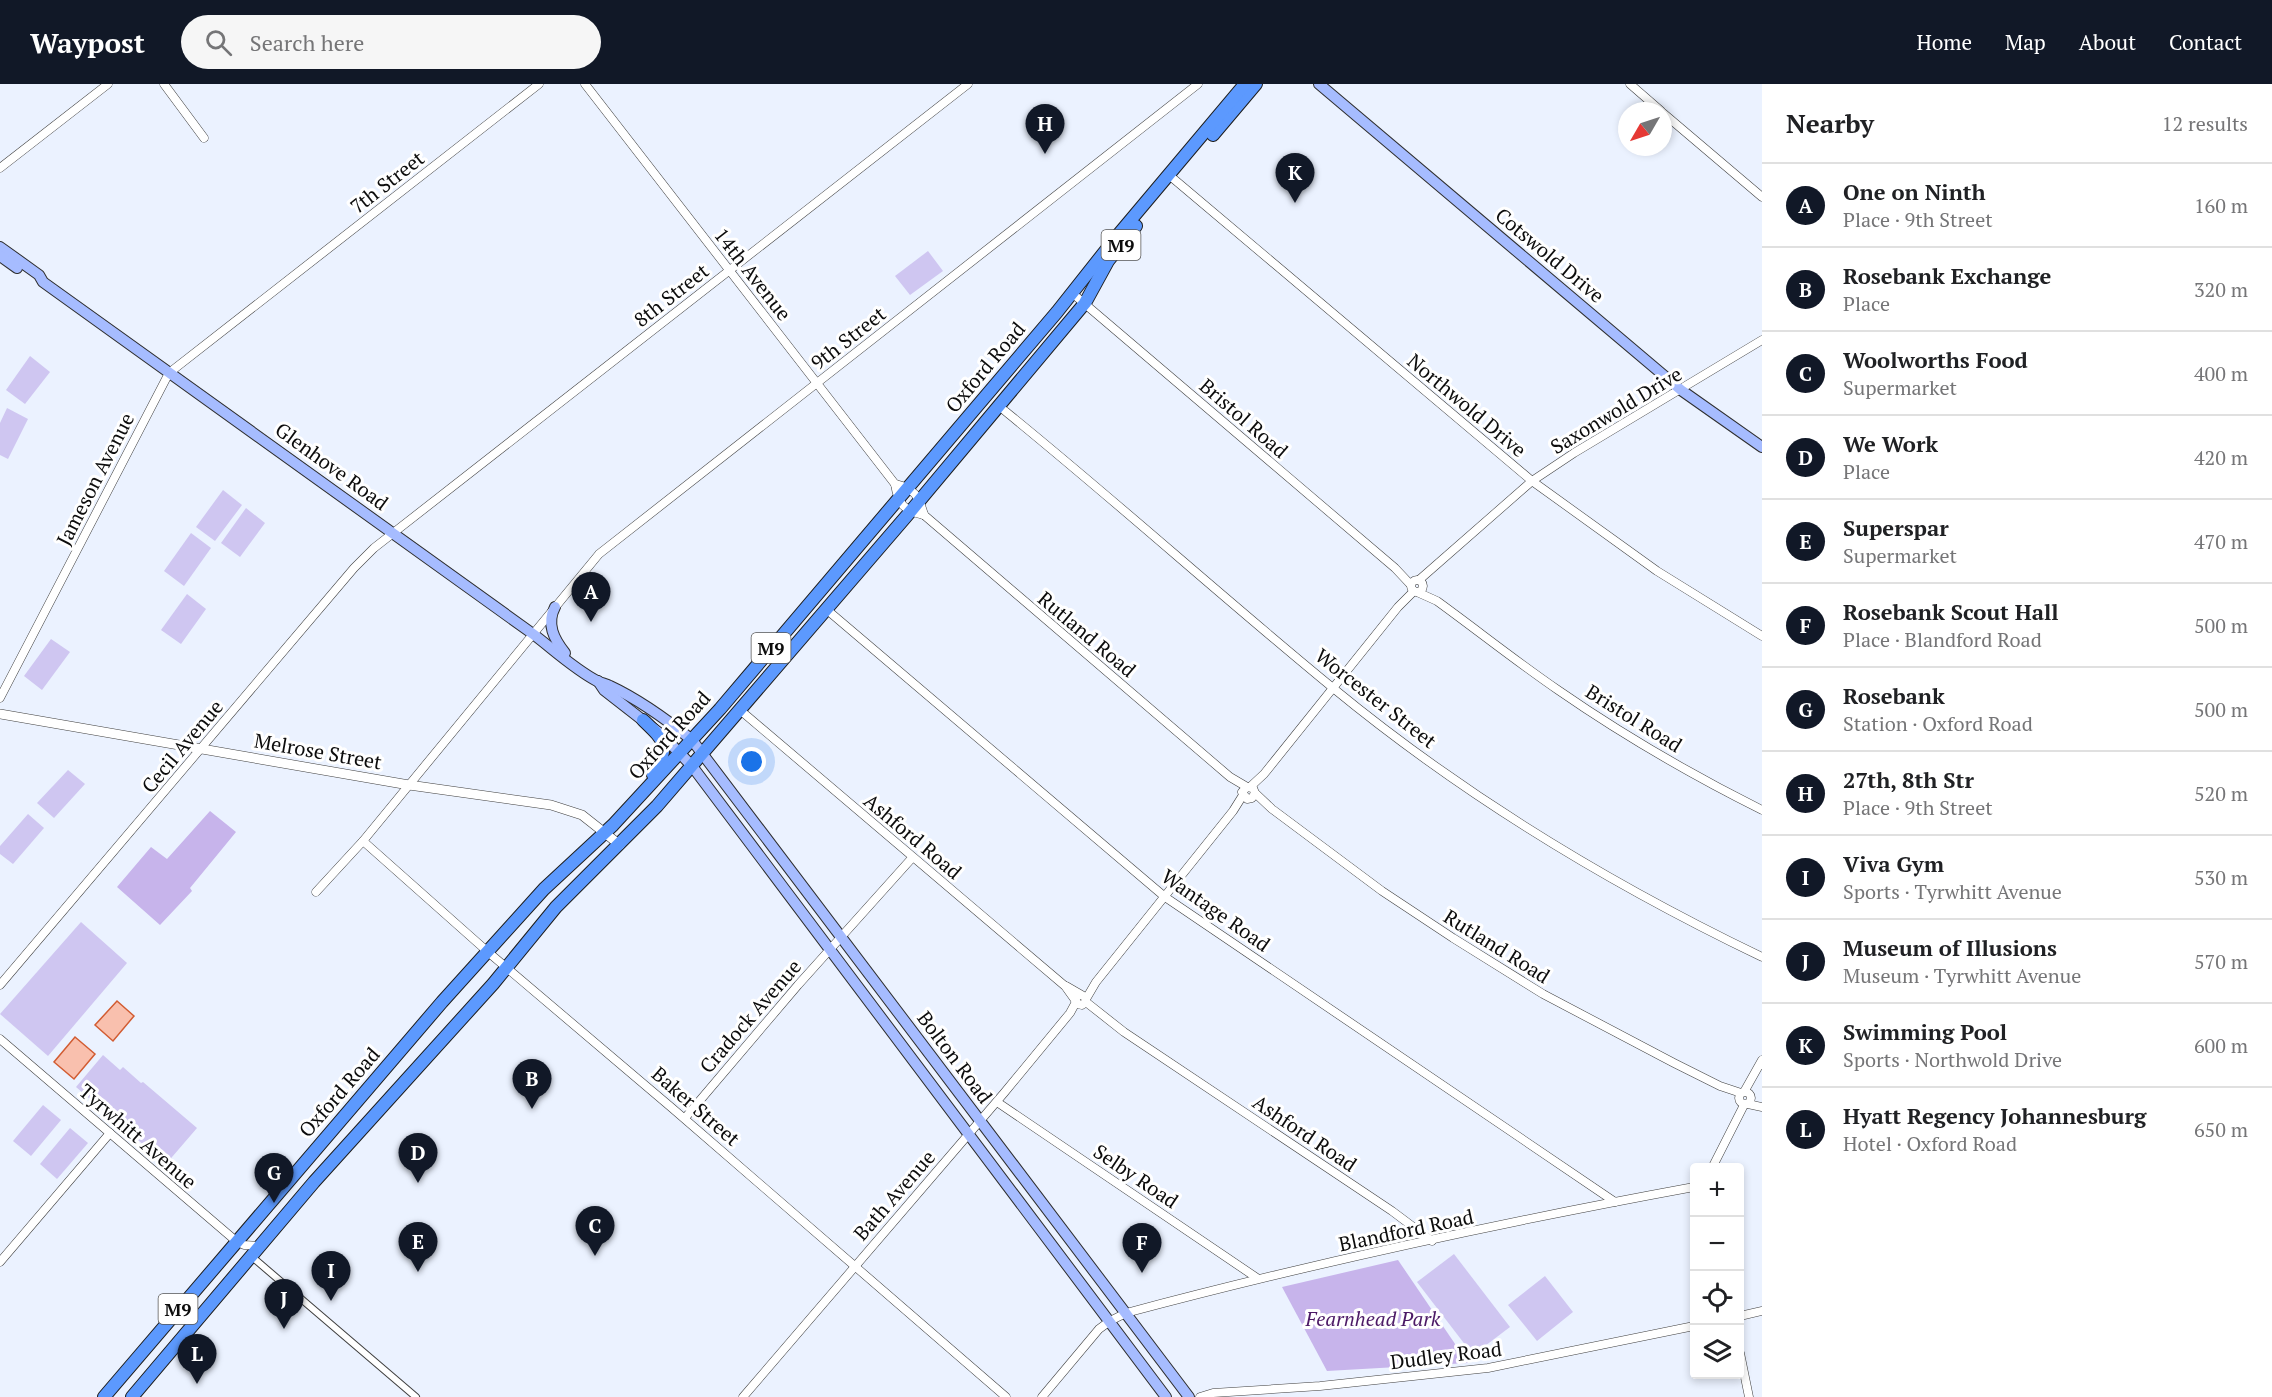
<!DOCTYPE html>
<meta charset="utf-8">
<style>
:root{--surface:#fff;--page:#f6f6f6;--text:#202124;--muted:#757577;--line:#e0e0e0;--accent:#111827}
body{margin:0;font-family:"PT Serif",serif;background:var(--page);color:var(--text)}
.controls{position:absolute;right:18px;bottom:18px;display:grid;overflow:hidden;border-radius:6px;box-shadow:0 3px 9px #0003}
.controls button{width:54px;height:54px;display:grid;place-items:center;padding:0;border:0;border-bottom:2px solid var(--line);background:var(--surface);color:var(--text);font:30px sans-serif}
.compass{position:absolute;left:1618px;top:18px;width:54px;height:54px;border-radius:50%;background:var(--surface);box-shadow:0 3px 9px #0003;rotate:231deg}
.you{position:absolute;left:752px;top:678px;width:21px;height:21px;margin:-15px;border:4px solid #fff;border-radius:50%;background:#1a73e8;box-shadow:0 0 0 9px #1a73e833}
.badge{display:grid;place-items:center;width:39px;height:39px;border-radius:50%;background:var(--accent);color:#fff;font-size:20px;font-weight:700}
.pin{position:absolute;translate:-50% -50px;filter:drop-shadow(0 2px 3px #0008)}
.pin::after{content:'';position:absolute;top:32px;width:21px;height:18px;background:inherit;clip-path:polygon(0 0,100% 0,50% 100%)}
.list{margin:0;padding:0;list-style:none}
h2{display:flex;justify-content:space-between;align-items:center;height:78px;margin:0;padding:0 24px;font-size:26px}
h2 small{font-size:20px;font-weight:400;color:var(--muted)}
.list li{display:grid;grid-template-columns:39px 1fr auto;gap:18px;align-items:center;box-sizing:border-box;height:84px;padding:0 24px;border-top:2px solid var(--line)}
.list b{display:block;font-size:22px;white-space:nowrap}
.list p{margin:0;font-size:20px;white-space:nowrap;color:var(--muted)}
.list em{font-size:20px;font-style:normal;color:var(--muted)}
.icon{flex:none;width:33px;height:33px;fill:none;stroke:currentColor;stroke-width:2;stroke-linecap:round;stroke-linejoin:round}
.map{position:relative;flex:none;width:1762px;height:1313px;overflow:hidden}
header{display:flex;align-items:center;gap:36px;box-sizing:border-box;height:84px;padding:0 30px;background:var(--accent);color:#fff}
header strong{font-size:28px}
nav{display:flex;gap:33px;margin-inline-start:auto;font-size:21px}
.search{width:420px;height:54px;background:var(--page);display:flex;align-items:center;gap:15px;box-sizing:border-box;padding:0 21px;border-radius:33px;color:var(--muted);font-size:22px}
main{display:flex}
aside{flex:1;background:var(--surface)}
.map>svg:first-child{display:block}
</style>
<header>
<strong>Waypost</strong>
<div class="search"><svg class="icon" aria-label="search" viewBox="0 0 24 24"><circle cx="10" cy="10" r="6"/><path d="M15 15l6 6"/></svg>Search here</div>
<nav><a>Home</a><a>Map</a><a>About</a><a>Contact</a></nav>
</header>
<main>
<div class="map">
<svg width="1762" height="1313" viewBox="0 0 1762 1313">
<rect width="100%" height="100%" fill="#ebf2ff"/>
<g fill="#c7b4eb">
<path d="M 210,727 L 236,748 L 190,804 L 192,807 L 160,841 L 117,803 L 151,763 L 167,775 Z"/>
<path d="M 1398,1176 L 1468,1279 L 1327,1287 L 1282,1203 Z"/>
</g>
<g fill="#cfc6f1">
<path d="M 928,167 L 943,187 L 910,211 L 895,192 Z"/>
<path d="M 30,272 L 50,288 L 25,320 L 6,306 Z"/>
<path d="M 7,324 L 28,335 L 8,375 L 0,371 L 0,339 Z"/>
<path d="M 223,406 L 242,421 L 215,457 L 196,443 Z"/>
<path d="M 246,424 L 265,439 L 240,473 L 221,459 Z"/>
<path d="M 191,449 L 211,464 L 184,502 L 164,487 Z"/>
<path d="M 187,510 L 206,525 L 181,560 L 161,546 Z"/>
<path d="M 51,555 L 70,568 L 42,606 L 24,592 Z"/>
<path d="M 68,686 L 85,700 L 54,734 L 37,719 Z"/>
<path d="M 28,730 L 44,744 L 13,780 L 0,770 L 0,762 Z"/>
<path d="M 81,838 L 127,879 L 48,972 L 0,930 Z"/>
<path d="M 103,971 L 120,986 L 123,983 L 141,999 L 143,998 L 197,1044 L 166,1080 L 76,1003 Z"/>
<path d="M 43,1021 L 61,1036 L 31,1072 L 13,1057 Z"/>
<path d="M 70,1044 L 88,1059 L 57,1095 L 40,1080 Z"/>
<path d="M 1454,1170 L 1510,1243 L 1473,1271 L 1417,1198 Z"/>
<path d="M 1545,1192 L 1573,1228 L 1537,1257 L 1508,1221 Z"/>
</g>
<g fill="#f9c0ae" stroke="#d25c32" stroke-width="1.5">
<path d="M 117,917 L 134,932 L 113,957 L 95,941 Z"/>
<path d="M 75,953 L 95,970 L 74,995 L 54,978 Z"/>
</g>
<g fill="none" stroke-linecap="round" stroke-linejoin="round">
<defs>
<path id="pedestrian" d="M 251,1172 L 416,1313"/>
<g id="minor">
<path d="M 164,0 L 204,54"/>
<path d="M 585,0 L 895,400 C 898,420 904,427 924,431"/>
<path d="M 1630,0 L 1661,27"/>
<path d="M 1663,29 L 1762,113"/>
<path d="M 0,84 L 108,0"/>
<path d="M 1169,91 L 1532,397 L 1657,487 L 1762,552"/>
<path d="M 1072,209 L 1395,484 L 1410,500"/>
<path d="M 1005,327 C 1116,417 1222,513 1333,604 C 1463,711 1610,800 1762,873"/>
<path d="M 895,400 C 914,404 919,412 924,431"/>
<path d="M 924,431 L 1230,693 L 1247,703"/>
<circle cx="1417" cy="502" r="6"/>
<path d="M 1419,496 L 1532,397 L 1574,369 L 1762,256"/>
<path d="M 1417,508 L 1437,517 C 1477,546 1517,578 1558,606 C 1623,651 1692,691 1762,726"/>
<path d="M 826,525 L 1165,813 L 1615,1118"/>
<path d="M 0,614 L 169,289 L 539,0"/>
<path d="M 740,626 L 1065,902 L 1075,916"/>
<path d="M 1250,703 L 1264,690 L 1398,523 L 1414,507"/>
<path d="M 1255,709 L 1252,714 L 1247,715 L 1242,708 L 1247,703 L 1253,704 L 1255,709 L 1272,725 L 1382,807 L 1453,854 L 1543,910 L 1674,979 L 1720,1002 L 1741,1009"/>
<path d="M 363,757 L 488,868 L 672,1024 L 1006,1313"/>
<path d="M 316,808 L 363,757 L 599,470 L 1198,0"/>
<path d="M 0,901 L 354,484 L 374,464 L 968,0"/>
<path d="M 1066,902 L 1085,913 L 1086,918 L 1082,921 L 1078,920 L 1075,916 L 1079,910"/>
<path d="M 1086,915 L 1096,898 L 1233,727 L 1243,711"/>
<path d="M 1086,918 L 1124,948 L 1392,1127 L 1432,1157"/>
<path d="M 0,955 L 236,1157 L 244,1161 L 259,1162"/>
<circle cx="1745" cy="1014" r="6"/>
<path d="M 1744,1008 L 1762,976"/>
<path d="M 997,1018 L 1257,1194"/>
<path d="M 1748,1020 L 1762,1023"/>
<path d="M 685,1034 L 798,901 L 912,774"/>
<path d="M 1712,1084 L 1744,1021"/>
<path d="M 0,1178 L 110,1049"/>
<path d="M 1740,1232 L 1762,1227"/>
<path d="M 1740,1269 L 1749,1313"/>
<path d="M 743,1313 L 1004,1009 L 1070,929 L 1076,918"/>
<path d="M 1042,1313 L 1099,1245 L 1110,1237 L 1126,1229 C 1313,1179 1504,1138 1694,1103"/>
<path d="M 1200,1313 L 1213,1309 L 1320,1302 L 1488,1284 L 1694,1242"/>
</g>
<path id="tertiary" d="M 0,630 L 409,701 L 551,721 L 582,731 L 620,761"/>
<g id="secondary">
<path d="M 1319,0 L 1681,306 L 1762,363"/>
<path d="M 0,163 L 39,191 L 43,198 L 533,550 C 553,565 574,585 597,597 C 601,599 606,600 610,602 C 640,616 666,635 692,656 L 1189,1313"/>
<path d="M 0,172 L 17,184"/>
<path d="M 555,523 C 546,540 554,555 565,569"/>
<path d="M 598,597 L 604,606 L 663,652 L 692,682 L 1166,1313"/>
</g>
<g id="primary">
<path d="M 1213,51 L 1256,0"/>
<path d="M 643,636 C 666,658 670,661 653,691"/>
<path d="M 104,1313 L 442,918 L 544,805 L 613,741 L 720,625 L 1057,228 L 1118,151 L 1245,0"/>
<path d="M 132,1313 L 314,1098 L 493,900 L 556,823 L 657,722 L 910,428 L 1085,219 L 1108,177 L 1136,142"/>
</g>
</defs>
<use href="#pedestrian" stroke="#3f3f3f" stroke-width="8"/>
<use href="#minor" stroke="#3f3f3f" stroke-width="9"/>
<use href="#tertiary" stroke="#3f3f3f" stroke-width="10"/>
<use href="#secondary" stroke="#2e2e2e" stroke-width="12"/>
<use href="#primary" stroke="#1d1d1d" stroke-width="14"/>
<use href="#pedestrian" stroke="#fff" stroke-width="6"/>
<use href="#minor" stroke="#fff" stroke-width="8"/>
<use href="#tertiary" stroke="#fff" stroke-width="9"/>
<use href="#secondary" stroke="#a6bcff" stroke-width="10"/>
<use href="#primary" stroke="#5c99fe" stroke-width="12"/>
</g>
<g text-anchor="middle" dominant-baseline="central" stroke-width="6" stroke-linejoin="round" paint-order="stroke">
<g fill="#fff" stroke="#555" stroke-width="1.5">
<rect x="1101.5" y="146" width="39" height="30" rx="4.5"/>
<rect x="751.5" y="549" width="39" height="30" rx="4.5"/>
<rect x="158.5" y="1210" width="39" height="30" rx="4.5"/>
</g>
<g font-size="18" font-weight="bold" fill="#0c0c0c">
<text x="1121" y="161">M9</text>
<text x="771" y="564">M9</text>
<text x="178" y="1225">M9</text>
</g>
<g font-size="20" fill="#0c0c0c" stroke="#fff">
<text transform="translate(387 98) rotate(-38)">7th Street</text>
<text transform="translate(1550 171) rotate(40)">Cotswold Drive</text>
<text transform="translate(753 190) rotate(52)">14th Avenue</text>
<text transform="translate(671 211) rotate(-38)">8th Street</text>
<text transform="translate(848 254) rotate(-38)">9th Street</text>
<text transform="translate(985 283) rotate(-50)">Oxford Road</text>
<text transform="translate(1467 321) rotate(40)">Northwold Drive</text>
<text transform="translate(1616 326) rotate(-31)">Saxonwold Drive</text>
<text transform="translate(1244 334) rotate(41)">Bristol Road</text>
<text transform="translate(332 382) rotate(36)">Glenhove Road</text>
<text transform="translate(95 395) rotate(-63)">Jameson Avenue</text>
<text transform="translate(1087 550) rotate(40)">Rutland Road</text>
<text transform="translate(1376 614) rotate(38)">Worcester Street</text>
<text transform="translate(1634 634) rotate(32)">Bristol Road</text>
<text transform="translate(669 651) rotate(-48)">Oxford Road</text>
<text transform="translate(182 662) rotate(-50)">Cecil Avenue</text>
<text transform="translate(318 667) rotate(10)">Melrose Street</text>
<text transform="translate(913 752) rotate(40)">Ashford Road</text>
<text transform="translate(1216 826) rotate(35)">Wantage Road</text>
<text transform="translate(1497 862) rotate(32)">Rutland Road</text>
<text transform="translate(750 932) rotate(-49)">Cradock Avenue</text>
<text transform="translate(955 973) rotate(53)">Bolton Road</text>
<text transform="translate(339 1008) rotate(-49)">Oxford Road</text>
<text transform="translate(696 1022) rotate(41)">Baker Street</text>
<text transform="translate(1305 1049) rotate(34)">Ashford Road</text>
<text transform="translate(138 1052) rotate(41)">Tyrwhitt Avenue</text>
<text transform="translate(1136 1092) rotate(34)">Selby Road</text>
<text transform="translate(894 1111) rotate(-49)">Bath Avenue</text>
<text transform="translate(1406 1146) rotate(-12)">Blandford Road</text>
<text transform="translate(1446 1271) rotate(-7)">Dudley Road</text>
</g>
<g font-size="20" font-style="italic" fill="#4c1a66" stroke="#fff">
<text x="1373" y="1234">Fearnhead Park</text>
</g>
</g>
</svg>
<div class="controls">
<button>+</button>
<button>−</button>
<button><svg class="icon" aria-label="locate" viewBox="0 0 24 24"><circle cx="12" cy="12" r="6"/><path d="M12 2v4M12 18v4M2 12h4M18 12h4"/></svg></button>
<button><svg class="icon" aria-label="layers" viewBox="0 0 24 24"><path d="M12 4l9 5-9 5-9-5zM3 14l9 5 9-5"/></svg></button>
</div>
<svg class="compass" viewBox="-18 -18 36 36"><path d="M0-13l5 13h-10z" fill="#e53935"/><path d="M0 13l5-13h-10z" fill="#757577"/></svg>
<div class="you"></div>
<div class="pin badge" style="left:591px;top:538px">A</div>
<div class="pin badge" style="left:532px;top:1025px">B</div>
<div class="pin badge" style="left:595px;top:1172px">C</div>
<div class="pin badge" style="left:418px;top:1099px">D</div>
<div class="pin badge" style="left:418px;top:1188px">E</div>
<div class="pin badge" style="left:1142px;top:1189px">F</div>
<div class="pin badge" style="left:274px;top:1119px">G</div>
<div class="pin badge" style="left:1045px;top:70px">H</div>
<div class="pin badge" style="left:331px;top:1217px">I</div>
<div class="pin badge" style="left:284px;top:1245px">J</div>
<div class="pin badge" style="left:1295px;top:119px">K</div>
<div class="pin badge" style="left:197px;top:1300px">L</div>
</div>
<aside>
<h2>Nearby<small>12 results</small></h2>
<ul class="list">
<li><span class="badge">A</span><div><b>One on Ninth</b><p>Place · 9th Street</p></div><em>160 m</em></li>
<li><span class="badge">B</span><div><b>Rosebank Exchange</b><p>Place</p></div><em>320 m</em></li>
<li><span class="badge">C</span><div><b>Woolworths Food</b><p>Supermarket</p></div><em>400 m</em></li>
<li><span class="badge">D</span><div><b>We Work</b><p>Place</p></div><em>420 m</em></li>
<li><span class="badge">E</span><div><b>Superspar</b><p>Supermarket</p></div><em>470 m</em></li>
<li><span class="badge">F</span><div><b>Rosebank Scout Hall</b><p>Place · Blandford Road</p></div><em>500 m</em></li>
<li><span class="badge">G</span><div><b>Rosebank</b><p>Station · Oxford Road</p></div><em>500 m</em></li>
<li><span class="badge">H</span><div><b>27th, 8th Str</b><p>Place · 9th Street</p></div><em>520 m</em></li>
<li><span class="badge">I</span><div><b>Viva Gym</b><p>Sports · Tyrwhitt Avenue</p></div><em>530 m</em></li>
<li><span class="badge">J</span><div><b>Museum of Illusions</b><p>Museum · Tyrwhitt Avenue</p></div><em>570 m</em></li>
<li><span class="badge">K</span><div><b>Swimming Pool</b><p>Sports · Northwold Drive</p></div><em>600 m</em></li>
<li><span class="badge">L</span><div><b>Hyatt Regency Johannesburg</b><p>Hotel · Oxford Road</p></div><em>650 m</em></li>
</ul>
</aside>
</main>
